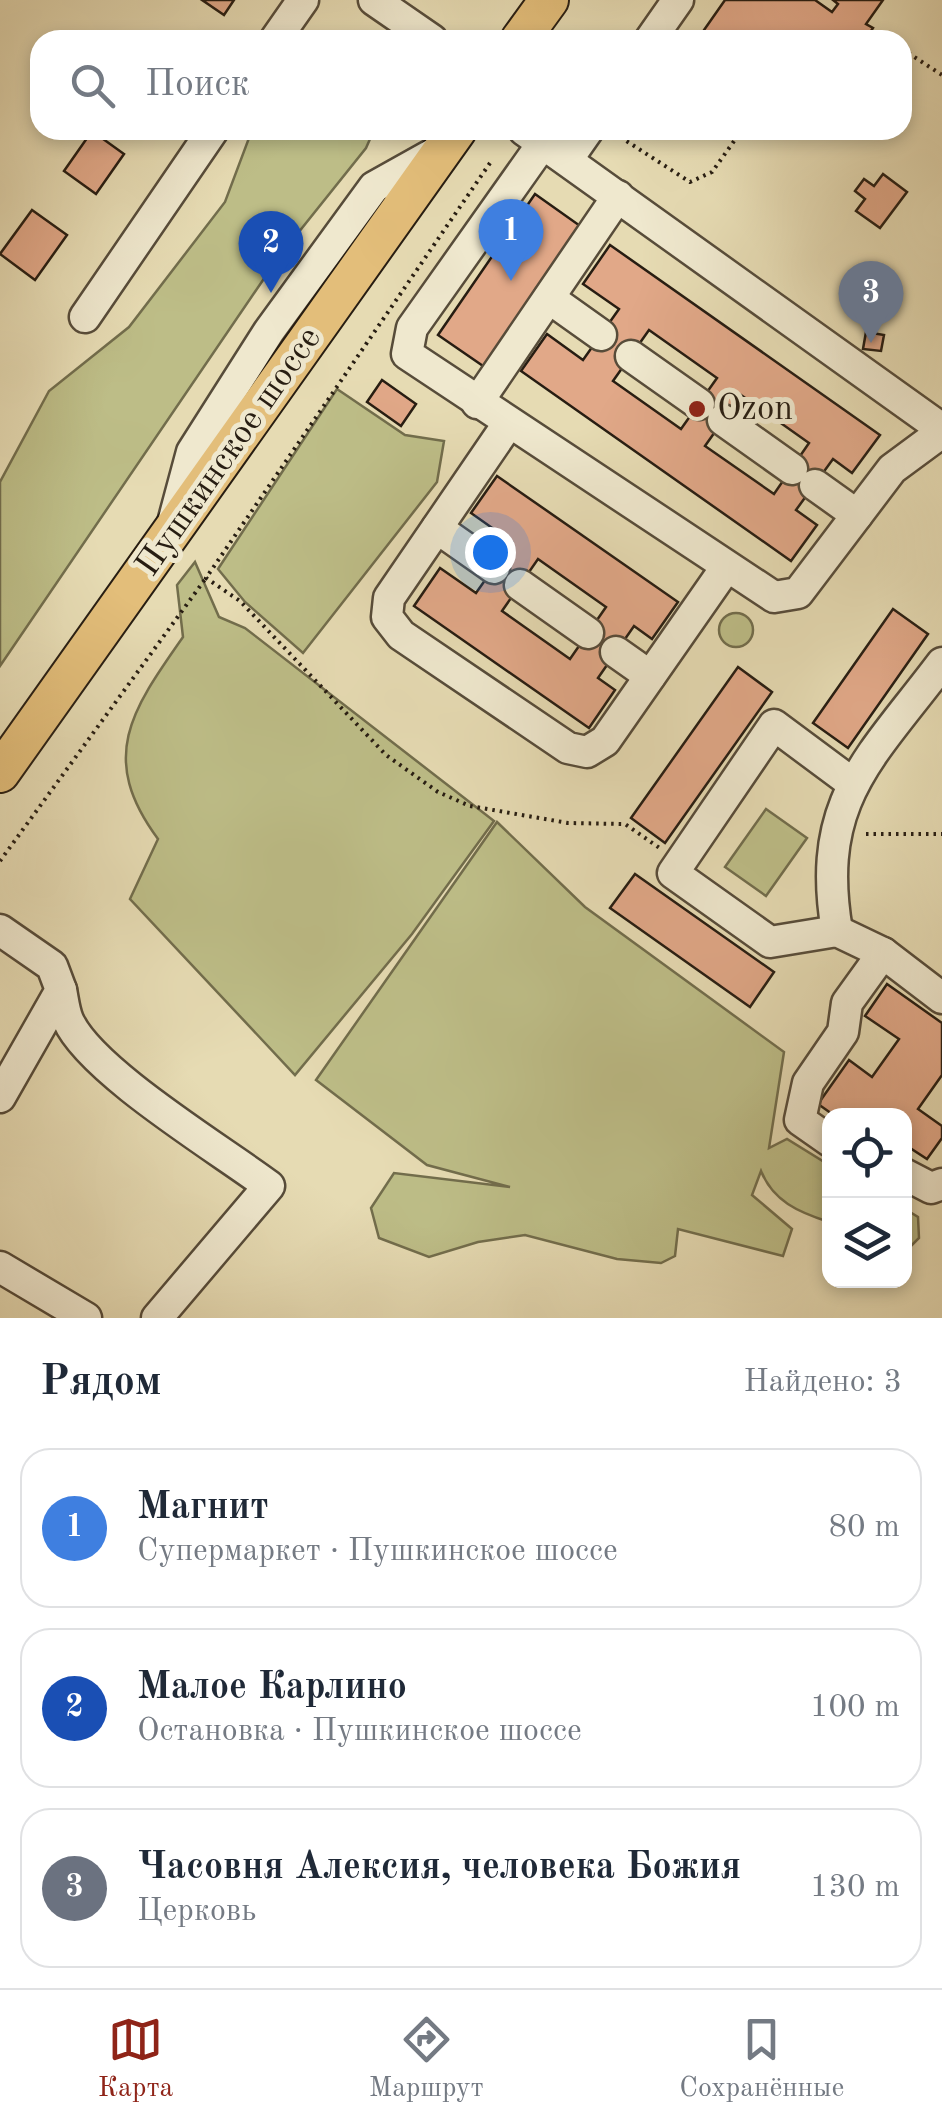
<!DOCTYPE html>
<html lang="ru">
<meta charset="utf-8">
<style>
:root{--surface:#fff;--page:#f2f2f3;--text:#1f2937;--muted:#747a83;--line:#e0e1e3;--accent:#8f2418}
body{margin:0;font-family:"Old Standard TT",serif;background:var(--page);color:var(--text)}
.controls{position:absolute;right:30px;bottom:30px;display:grid;overflow:hidden;border-radius:20px;box-shadow:0 5px 15px #0003}
.controls button{width:90px;height:90px;display:grid;place-items:center;padding:0;border:0;border-bottom:2px solid var(--line);background:var(--surface);color:var(--text);font:50px sans-serif}
.you{position:absolute;left:490px;top:552px;width:35px;height:35px;margin:-25px;border:8px solid #fff;border-radius:50%;background:#1a73e8;box-shadow:0 0 0 15px #1a73e833}
.badge{display:grid;place-items:center;width:65px;height:65px;border-radius:50%;background:var(--accent);color:#fff;font-size:32px;font-weight:700}
.pin{position:absolute;translate:-50% -82px;filter:drop-shadow(0 2px 5px #0008)}
.pin::after{content:'';position:absolute;top:52px;width:35px;height:30px;background:inherit;clip-path:polygon(0 0,100% 0,50% 100%)}
.list{margin:0;padding:0;list-style:none}
h2{display:flex;justify-content:space-between;align-items:center;height:130px;margin:0;padding:0 40px;font-size:42px}
h2 small{font-size:32px;font-weight:400;color:var(--muted)}
.list li{display:grid;grid-template-columns:65px 1fr auto;gap:30px;align-items:center;box-sizing:border-box;height:160px;margin:0 20px 20px;padding:0 20px;border:2px solid var(--line);border-radius:30px}
.list b{display:block;font-size:38px;white-space:nowrap}
.list p{margin:0;font-size:32px;white-space:nowrap;color:var(--muted)}
.list em{font-size:32px;font-style:normal;color:var(--muted)}
.icon{flex:none;width:55px;height:55px;fill:none;stroke:currentColor;stroke-width:2;stroke-linecap:round;stroke-linejoin:round}
.map{position:relative;flex:none;width:942px;height:1318px;overflow:hidden}
.search{position:absolute;background:var(--surface);box-shadow:0 5px 15px #0003;left:30px;right:30px;top:30px;height:110px;display:flex;align-items:center;gap:25px;box-sizing:border-box;padding:0 35px;border-radius:30px;color:var(--muted);font-size:38px}
.sheet{height:670px;background:var(--surface)}
nav{display:flex;justify-content:space-around;align-items:center;box-sizing:border-box;height:140px;border-top:2px solid var(--line);background:var(--surface);font-size:28px;color:var(--muted)}
nav a{display:grid;justify-items:center;gap:5px}
nav .on{color:var(--accent)}
.map>svg:first-child{display:block}
</style>
<div class="map">
<svg width="942" height="1318" viewBox="0 0 942 1318">
<rect width="100%" height="100%" fill="#e6dbb3"/>
<filter id="stains"><feTurbulence type="fractalNoise" baseFrequency=".002" numOctaves="4"/><feColorMatrix values="0 0 0 0 .2 0 0 0 0 .09 0 0 0 0 .02 0 0 0 .5 -.17"/></filter>
<radialGradient id="worn" r=".72"><stop offset=".6" stop-color="#630" stop-opacity="0"/><stop offset="1" stop-color="#630" stop-opacity=".3"/></radialGradient>
<g fill="#bdbd87" stroke="#726d4c" stroke-width="2.5">
<path d="M 252,130 L 374,130 L 366,148 L 278,258 L 0,666 L 0,482 L 49,391 L 129,327 L 225,202 Z"/>
<path d="M 337,389 L 405,435 L 444,441 L 437,482 L 303,653 L 245,602 L 218,569 Z"/>
<path d="M 195,562 L 219,617 L 245,628 L 494,821 L 412,934 L 295,1075 L 130,899 L 158,839 C 98,758 131,711 183,637 L 177,585 Z"/>
<circle cx="736" cy="630" r="17"/>
<path d="M 766,809 L 807,838 L 766,896 L 725,867 Z"/>
<path d="M 497,822 L 585,907 L 784,1052 L 769,1148 L 787,1139 L 829,1165 L 829,1222 C 798,1212 773,1201 761,1171 L 752,1195 L 792,1229 L 783,1256 L 678,1229 L 675,1256 L 661,1263 L 617,1259 L 525,1235 L 478,1242 L 429,1257 L 379,1238 L 371,1208 L 394,1173 L 510,1187 L 427,1165 L 316,1080 Z"/>
<path d="M 905,1209 L 918,1217 L 919,1238 L 909,1248 L 905,1248 Z"/>
</g>
<g fill="#e1a888" stroke="#271d12" stroke-width="2.5" fill-rule="evenodd">
<path d="M 202,0 L 234,0 L 224,15 Z"/>
<path d="M 725,0 L 815,0 L 832,12 L 838,4 L 833,0 L 883,0 L 866,24 L 873,28 L 865,40 L 697,40 Z"/>
<path d="M 92,131 L 124,154 L 96,194 L 64,171 Z"/>
<path d="M 883,174 L 907,192 L 880,228 L 856,211 L 865,199 L 855,191 L 864,179 L 874,186 Z"/>
<path d="M 535,194 L 583,228 L 486,368 L 438,335 Z"/>
<path d="M 32,210 L 67,235 L 35,280 L 0,254 Z"/>
<path d="M 610,245 L 880,435 L 852,473 L 833,459 L 796,510 L 817,525 L 791,561 L 521,371 L 547,334 L 583,360 L 619,309 L 583,284 ZM 649,330 L 717,378 L 681,429 L 613,381 ZM 741,395 L 809,443 L 774,494 L 705,446 Z"/>
<path d="M 866,332 L 884,335 L 881,351 L 863,349 Z"/>
<path d="M 382,380 L 416,404 L 401,426 L 367,402 Z"/>
<path d="M 497,476 L 678,602 L 652,639 L 634,626 L 598,678 L 615,690 L 589,728 L 414,606 L 440,568 L 476,593 L 512,542 L 471,513 ZM 538,559 L 606,607 L 570,659 L 502,611 Z"/>
<path d="M 893,609 L 928,634 L 848,748 L 813,723 Z"/>
<path d="M 738,667 L 772,692 L 665,843 L 631,818 Z"/>
<path d="M 635,874 L 774,972 L 750,1007 L 610,908 Z"/>
<path d="M 887,984 L 942,1023 L 942,1075 L 918,1109 L 942,1126 L 942,1138 L 927,1159 L 904,1144 L 904,1116 L 864,1116 L 857,1111 L 854,1116 L 835,1116 L 818,1104 L 849,1060 L 872,1077 L 899,1039 L 865,1016 Z"/>
</g>
<g fill="none" stroke-linecap="round" stroke-linejoin="round">
<defs>
<g id="minor">
<path d="M 374,0 L 432,40"/>
<path d="M 275,40 L 303,0"/>
<path d="M 650,40 L 678,0"/>
<path d="M 524,130 L 942,429"/>
<path d="M 543,143 L 412,328 L 407,354 L 774,597 L 798,593 L 892,469 L 942,432"/>
<path d="M 567,160 L 588,130"/>
<path d="M 549,298 L 601,335"/>
<path d="M 85,317 L 213,130"/>
<path d="M 631,356 L 699,404"/>
<path d="M 477,403 L 618,196"/>
<path d="M 723,420 L 792,469"/>
<path d="M 508,424 L 389,598 L 387,617 L 401,635 L 568,748 L 587,752 L 605,741 L 725,569"/>
<path d="M 815,485 L 857,515"/>
<path d="M 174,519 L 192,452 L 269,331 L 374,187 L 442,149"/>
<path d="M 437,528 L 494,568"/>
<path d="M 520,585 L 588,633"/>
<path d="M 616,652 L 650,676"/>
<path d="M 852,783 L 774,725 L 673,873 L 770,942 L 837,931 L 883,953 L 942,998"/>
<path d="M 0,930 L 52,966 L 61,990 L 0,1097"/>
<path d="M 837,931 C 815,801 869,760 942,663"/>
<path d="M 61,990 C 63,999 64,1011 68,1020 C 90,1071 221,1150 269,1186 L 157,1318"/>
<path d="M 830,1141 L 800,1120 L 808,1083 L 843,1032 L 847,1003 L 883,953"/>
<path d="M 904,1174 L 931,1188 L 942,1184"/>
<path d="M 0,1267 L 86,1318"/>
</g>
<g id="major">
<path d="M 520,40 L 549,0"/>
<path d="M 0,773 L 457,130"/>
</g>
</defs>
<use href="#minor" stroke="#574c3a" stroke-width="35"/>
<use href="#major" stroke="#271d12" stroke-width="42"/>
<g stroke="#271d12" stroke-width="4" stroke-dasharray="2.5 5" stroke-linecap="butt">
<path d="M 902,49 L 942,75"/>
<path d="M 614,133 L 690,182 L 712,172 L 742,130"/>
<path d="M 490,163 L 206,578 L 240,601 L 386,755 L 438,792 L 470,806 L 568,823 L 625,824 L 661,849"/>
<path d="M 866,834 L 942,834"/>
<path d="M 0,861 L 206,578"/>
</g>
<use href="#minor" stroke="#efe8ce" stroke-width="30"/>
<use href="#major" stroke="#e3be7a" stroke-width="38"/>
</g>
<circle fill="#8f2418" stroke="#efe8ce" stroke-width="4" cx="697" cy="409" r="10"/>
<g text-anchor="middle" dominant-baseline="central" stroke-width="10" stroke-linejoin="round" paint-order="stroke">
<g font-size="35" fill="#271d12" stroke="#efe8ce" text-anchor="start">
<text x="717" y="409">Ozon</text>
</g>
<g font-size="35" fill="#271d12" stroke="#efe8ce">
<text transform="translate(229 452) rotate(-55)">Пушкинское шоссе</text>
</g>
</g>
<rect width="100%" height="100%" filter="url(#stains)"/>
<rect width="100%" height="100%" fill="url(#worn)"/>
</svg>
<div class="controls">
<button><svg class="icon" aria-label="locate" viewBox="0 0 24 24"><circle cx="12" cy="12" r="6"/><path d="M12 2v4M12 18v4M2 12h4M18 12h4"/></svg></button>
<button><svg class="icon" aria-label="layers" viewBox="0 0 24 24"><path d="M12 4l9 5-9 5-9-5zM3 14l9 5 9-5"/></svg></button>
</div>
<div class="you"></div>
<div class="pin badge" style="left:511px;top:281px;background:#3f7fe0">1</div>
<div class="pin badge" style="left:271px;top:293px;background:#1a4fb4">2</div>
<div class="pin badge" style="left:871px;top:343px;background:#6b7280">3</div>
<div class="search"><svg class="icon" aria-label="search" viewBox="0 0 24 24"><circle cx="10" cy="10" r="6"/><path d="M15 15l6 6"/></svg>Поиск</div>
</div>
<section class="sheet">
<h2>Рядом<small>Найдено: 3</small></h2>
<ul class="list">
<li><span class="badge" style="background:#3f7fe0">1</span><div><b>Магнит</b><p>Супермаркет · Пушкинское шоссе</p></div><em>80 m</em></li>
<li><span class="badge" style="background:#1a4fb4">2</span><div><b>Малое Карлино</b><p>Остановка · Пушкинское шоссе</p></div><em>100 m</em></li>
<li><span class="badge" style="background:#6b7280">3</span><div><b>Часовня Алексия, человека Божия</b><p>Церковь</p></div><em>130 m</em></li>
</ul>
</section>
<nav>
<a class="on"><svg class="icon" aria-label="map" viewBox="0 0 24 24"><path d="M3 6l6-2 6 2 6-2v14l-6 2-6-2-6 2zM9 4v14M15 6v14"/></svg>Карта</a>
<a><svg class="icon" aria-label="directions" viewBox="0 0 24 24"><path d="M12 3l9 9-9 9-9-9zM9 14v-3h6M13 9l2 2-2 2"/></svg>Маршрут</a>
<a><svg class="icon" aria-label="saved" viewBox="0 0 24 24"><path d="M7 4h10v16l-5-4-5 4z"/></svg>Сохранённые</a>
</nav>
